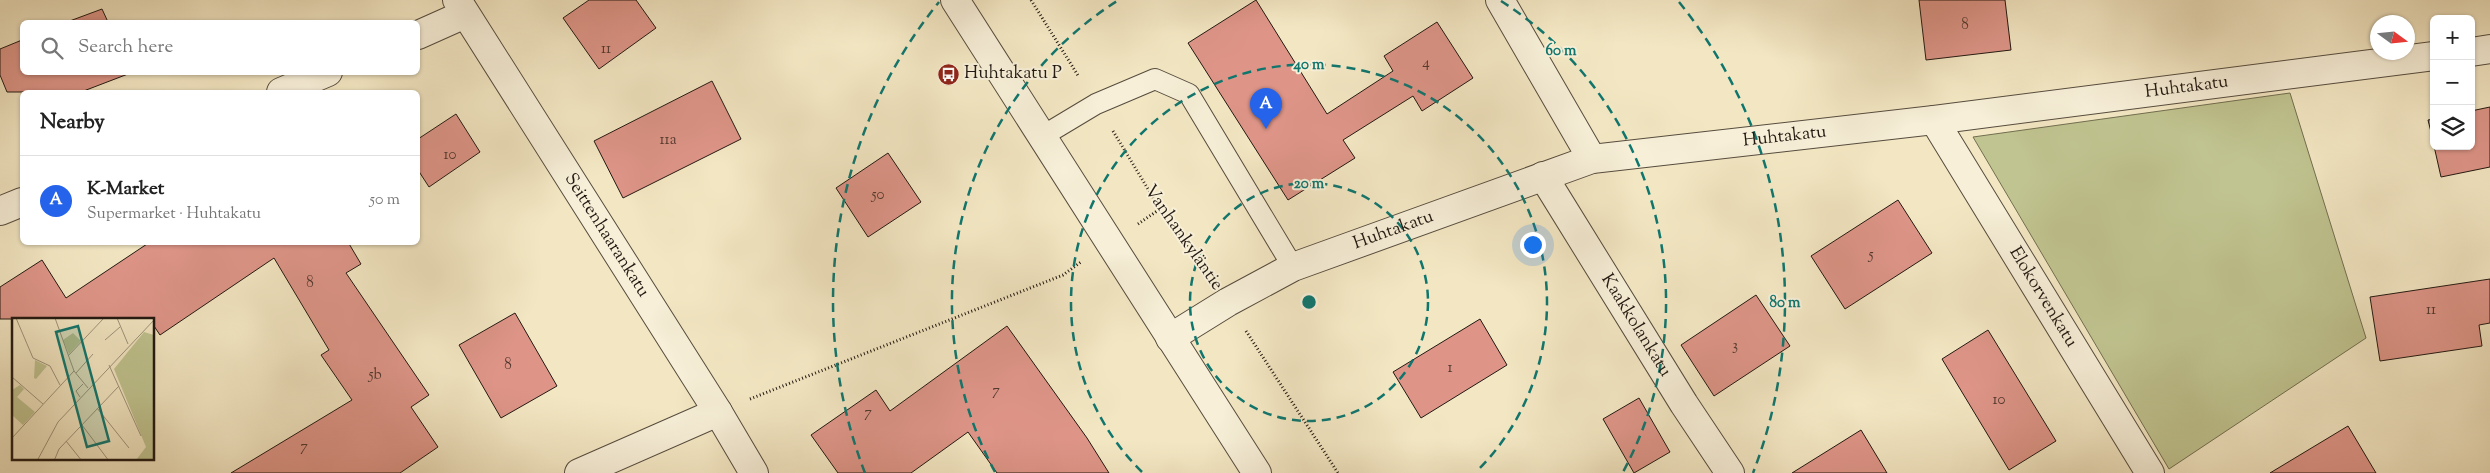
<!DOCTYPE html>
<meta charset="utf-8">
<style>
:root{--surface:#fff;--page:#f6f6f6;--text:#222;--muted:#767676;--line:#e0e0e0;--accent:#2563eb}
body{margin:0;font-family:"Sorts Mill Goudy",serif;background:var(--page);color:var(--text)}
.controls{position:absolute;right:15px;top:15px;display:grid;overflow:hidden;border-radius:8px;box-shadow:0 1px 4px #0004}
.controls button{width:45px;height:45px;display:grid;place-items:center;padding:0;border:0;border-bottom:1px solid var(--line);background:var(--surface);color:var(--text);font:25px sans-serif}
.compass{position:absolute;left:2370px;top:15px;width:45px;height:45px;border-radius:50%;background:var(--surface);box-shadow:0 1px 4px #0004;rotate:105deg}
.you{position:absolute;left:1532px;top:244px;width:18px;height:18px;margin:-12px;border:4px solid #fff;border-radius:50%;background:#1a73e8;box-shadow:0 0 0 8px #1a73e833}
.badge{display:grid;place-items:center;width:32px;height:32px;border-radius:50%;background:var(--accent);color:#fff;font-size:16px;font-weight:700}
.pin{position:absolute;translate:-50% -41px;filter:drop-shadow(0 1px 2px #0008)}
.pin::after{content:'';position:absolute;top:26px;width:18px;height:15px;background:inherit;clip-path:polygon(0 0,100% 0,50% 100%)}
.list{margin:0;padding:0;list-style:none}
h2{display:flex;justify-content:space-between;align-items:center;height:65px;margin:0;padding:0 20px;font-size:21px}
h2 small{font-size:16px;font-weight:400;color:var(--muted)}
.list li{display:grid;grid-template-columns:32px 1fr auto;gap:15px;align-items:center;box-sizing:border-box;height:90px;padding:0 20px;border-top:1px solid var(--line)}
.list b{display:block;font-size:19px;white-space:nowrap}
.list p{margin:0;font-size:16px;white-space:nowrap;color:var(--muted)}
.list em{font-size:16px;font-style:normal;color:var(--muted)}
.icon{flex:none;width:28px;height:28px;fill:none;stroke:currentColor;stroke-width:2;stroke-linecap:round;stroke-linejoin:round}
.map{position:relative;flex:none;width:2490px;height:473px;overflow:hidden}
.search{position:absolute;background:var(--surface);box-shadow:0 1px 4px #0004;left:20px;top:20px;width:400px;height:55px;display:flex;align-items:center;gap:12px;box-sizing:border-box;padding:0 18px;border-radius:8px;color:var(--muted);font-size:19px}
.panel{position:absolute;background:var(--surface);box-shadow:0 1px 4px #0004;left:20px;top:90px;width:400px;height:155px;border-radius:8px}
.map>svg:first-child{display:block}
</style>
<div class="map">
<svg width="2490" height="473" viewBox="0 0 2490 473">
<rect width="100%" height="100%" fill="#f3e7c3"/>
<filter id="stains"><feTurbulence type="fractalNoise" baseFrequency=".004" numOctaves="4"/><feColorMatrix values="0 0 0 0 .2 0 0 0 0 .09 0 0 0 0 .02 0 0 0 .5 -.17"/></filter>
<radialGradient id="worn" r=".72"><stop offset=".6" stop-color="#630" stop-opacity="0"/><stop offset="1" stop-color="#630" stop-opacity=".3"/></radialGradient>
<path fill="#c0c490" stroke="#716e50" d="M 2290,93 L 2366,338 L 2169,469 L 1973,137 Z"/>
<g fill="#de9588" stroke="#221811">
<path d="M 589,0 L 636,0 L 656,28 L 599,69 L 563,18 Z"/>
<path d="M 1256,0 L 1327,114 L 1393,71 L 1384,56 L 1437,22 L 1473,78 L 1422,111 L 1413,96 L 1343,140 L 1355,158 L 1288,200 L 1188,43 Z"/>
<path d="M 1919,0 L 2005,0 L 2011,50 L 1926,60 Z"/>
<path d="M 102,9 L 108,22 L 67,22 Z"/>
<path d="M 22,40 L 22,72 L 127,72 L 128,74 L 81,92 L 7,92 L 0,75 L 0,49 Z"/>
<path d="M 712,81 L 741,139 L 623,198 L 594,141 Z"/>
<path d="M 2490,107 L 2490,167 L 2441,177 L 2434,146 L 2471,146 L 2471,111 Z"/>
<path d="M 456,114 L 480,152 L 429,187 L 418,170 L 418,139 Z"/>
<path d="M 2434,119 L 2434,144 L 2428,120 Z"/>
<path d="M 888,153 L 921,202 L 868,237 L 836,188 Z"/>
<path d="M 1898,200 L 1932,253 L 1845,309 L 1811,256 Z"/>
<path d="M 150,242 L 348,242 L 361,264 L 346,273 L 429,395 L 411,407 L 438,447 L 400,473 L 231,473 L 352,400 L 321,355 L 329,350 L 274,258 L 160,335 L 154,326 L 154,319 L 0,319 L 0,287 L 42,260 L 66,298 Z"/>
<path d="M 2490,279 L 2490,323 L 2479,325 L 2482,346 L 2380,361 L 2370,297 Z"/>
<path d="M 1756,295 L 1790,346 L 1714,396 L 1681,345 Z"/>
<path d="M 515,313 L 557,386 L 501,418 L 459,345 Z"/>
<path d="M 1480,319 L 1507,365 L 1421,418 L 1393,372 Z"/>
<path d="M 1007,326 L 1087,438 L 1109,473 L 997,473 L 968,432 L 911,473 L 838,473 L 811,435 L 876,390 L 890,411 Z"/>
<path d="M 1988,330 L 2056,441 L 2009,470 L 1942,359 Z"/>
<path d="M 1639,398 L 1670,452 L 1634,473 L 1603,419 Z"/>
<path d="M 2348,426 L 2376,473 L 2270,473 Z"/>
<path d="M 1861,430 L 1887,473 L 1792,473 Z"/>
</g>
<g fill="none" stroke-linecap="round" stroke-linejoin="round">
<defs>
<path id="service" d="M 1041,137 L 1096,104 L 1155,79 L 1189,94 L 1293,267"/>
<g id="minor">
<path id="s1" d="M 457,0 L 718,412 L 754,473"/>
<path d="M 1500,0 L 1592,159"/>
<path d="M 418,35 L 465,14"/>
<path d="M 2471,52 L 2490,49"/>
<path d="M 281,92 L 328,72"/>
<path id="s2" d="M 1934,120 L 2150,473"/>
<path id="s3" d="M 1543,176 L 1684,404 L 1730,473"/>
<path d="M 0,211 L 22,202"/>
<path id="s4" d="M 1170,338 L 1228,302 L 1293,267 L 1592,159 L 1934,120 L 2434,56"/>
<path d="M 579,473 L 718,412"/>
</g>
<path id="tertiary" d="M 955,0 L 1257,473"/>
</defs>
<use href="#service" stroke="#564c3e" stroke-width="22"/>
<use href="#minor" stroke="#564c3e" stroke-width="30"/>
<use href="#tertiary" stroke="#564c3e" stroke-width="30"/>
<g stroke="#221811" stroke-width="3" stroke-dasharray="1 2.5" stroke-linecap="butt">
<path d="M 1031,0 L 1079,77"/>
<path d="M 1113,131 L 1160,209 L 1207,274"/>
<path d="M 1138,224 L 1160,209"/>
<path d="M 1246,331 L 1338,473"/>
<path d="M 750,399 L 1063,275 L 1081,262"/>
</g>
<use href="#service" stroke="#f7efd8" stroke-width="20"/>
<use href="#minor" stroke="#f7efd8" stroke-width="28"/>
<use href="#tertiary" stroke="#f7efd8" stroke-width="28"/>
</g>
<g fill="none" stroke="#0f766e" stroke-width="2.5" stroke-dasharray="9 6">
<circle cx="1309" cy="302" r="119"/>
<path d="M1142 472A238 238 0 1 1 1476 472"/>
<path d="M995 472A357 357 0 0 1 1117 1M1501 1A357 357 0 0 1 1623 472"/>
<path d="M865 473A476 476 0 0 1 939 2M1679 2A476 476 0 0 1 1753 473"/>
</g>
<defs>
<symbol id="bus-disc" viewBox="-11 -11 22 22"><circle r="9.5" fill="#8f2418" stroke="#f7efd8"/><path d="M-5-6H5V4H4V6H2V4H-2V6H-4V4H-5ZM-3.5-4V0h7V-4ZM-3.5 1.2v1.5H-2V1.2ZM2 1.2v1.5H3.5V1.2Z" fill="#fff"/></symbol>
</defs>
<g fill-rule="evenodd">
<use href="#bus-disc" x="936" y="62" width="25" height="25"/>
</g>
<g text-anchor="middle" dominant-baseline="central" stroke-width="4" stroke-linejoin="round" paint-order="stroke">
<g font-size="15" fill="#51372f">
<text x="1965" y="25">8</text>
<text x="606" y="49">11</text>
<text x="1426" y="63">4</text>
<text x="668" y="140">11a</text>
<text x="450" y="155">10</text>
<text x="878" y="195">50</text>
<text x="1871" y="255">5</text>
<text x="310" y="283">8</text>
<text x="2431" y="310">11</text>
<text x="1735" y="346">3</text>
<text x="508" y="365">8</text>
<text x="1450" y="368">1</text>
<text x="375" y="375">5b</text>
<text x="996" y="391">7</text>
<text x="1999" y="400">10</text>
<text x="868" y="413">7</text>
<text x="304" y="447">7</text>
</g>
<g font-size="18" fill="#221811" stroke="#f7efd8" text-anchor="start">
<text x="964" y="74">Huhtakatu P</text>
</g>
<g font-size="18" fill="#221811" stroke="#f7efd8">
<text stroke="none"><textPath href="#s4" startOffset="1059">Huhtakatu</textPath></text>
<text stroke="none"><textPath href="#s4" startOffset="654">Huhtakatu</textPath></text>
<text stroke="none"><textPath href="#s4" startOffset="249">Huhtakatu</textPath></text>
<text stroke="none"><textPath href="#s1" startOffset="279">Seittenhaarankatu</textPath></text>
<text transform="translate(1183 238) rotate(55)">Vanhankyläntie</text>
<text stroke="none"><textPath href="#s2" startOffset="208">Elokorvenkatu</textPath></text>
<text stroke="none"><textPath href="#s3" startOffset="176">Kaakkolankatu</textPath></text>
</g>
</g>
<g transform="translate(12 318)">
<rect width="142" height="142" fill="#f3e7c3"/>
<path d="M 132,14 L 142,17 L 142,142 L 124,142 L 134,129 L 102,51 ZM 61,15 L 69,23 L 57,36 L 51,22 ZM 23,42 L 35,48 L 24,61 L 22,60 ZM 8,67 L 12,71 L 5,79 L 23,94 L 11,107 L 0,97 L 0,72 Z" fill="#c0c490"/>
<path fill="none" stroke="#9f947c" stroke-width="1" d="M 4,0 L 21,40 L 38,48 L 48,67M 43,0 L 62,53 L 76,70M 105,0 L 116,26M 93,22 L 108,9M 56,38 L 92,0M 97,47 L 129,118M 64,55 L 81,36M 0,59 L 31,86M 68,79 L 64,73 L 71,66M 85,90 L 117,130M 70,107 L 97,143M 0,120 L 62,53M 54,123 L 70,143M 25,143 L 46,104 L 143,1M 42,143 L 47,131 L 107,68"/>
<path fill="#0f766e" fill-opacity="0.15" stroke="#0f766e" stroke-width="2.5" d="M 66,8 L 97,123 L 75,129 L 44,14 Z"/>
<rect width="142" height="142" fill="none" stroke="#221811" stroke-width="2.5"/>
</g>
<circle cx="1309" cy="302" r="8" fill="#0f766e" stroke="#f7efd8" stroke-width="2.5"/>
<g font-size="15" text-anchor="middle" font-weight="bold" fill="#0f766e" stroke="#f7efd8" stroke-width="4" stroke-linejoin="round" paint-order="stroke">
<text x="1561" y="55">60 m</text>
<text x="1309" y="69">40 m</text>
<text x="1309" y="188">20 m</text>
<text x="1785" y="307">80 m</text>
</g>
<rect width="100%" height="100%" filter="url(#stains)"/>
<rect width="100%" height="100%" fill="url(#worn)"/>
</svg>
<div class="controls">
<button>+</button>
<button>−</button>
<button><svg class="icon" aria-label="layers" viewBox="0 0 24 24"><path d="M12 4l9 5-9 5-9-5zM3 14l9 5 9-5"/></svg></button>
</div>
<svg class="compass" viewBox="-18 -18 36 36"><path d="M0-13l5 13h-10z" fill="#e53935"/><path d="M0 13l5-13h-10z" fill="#767676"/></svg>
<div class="you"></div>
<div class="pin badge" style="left:1266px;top:129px">A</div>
<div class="search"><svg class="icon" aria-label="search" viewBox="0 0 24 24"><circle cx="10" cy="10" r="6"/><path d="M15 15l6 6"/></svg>Search here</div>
<section class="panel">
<h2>Nearby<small></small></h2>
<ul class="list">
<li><span class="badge">A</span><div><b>K-Market</b><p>Supermarket · Huhtakatu</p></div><em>50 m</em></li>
</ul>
</section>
</div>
